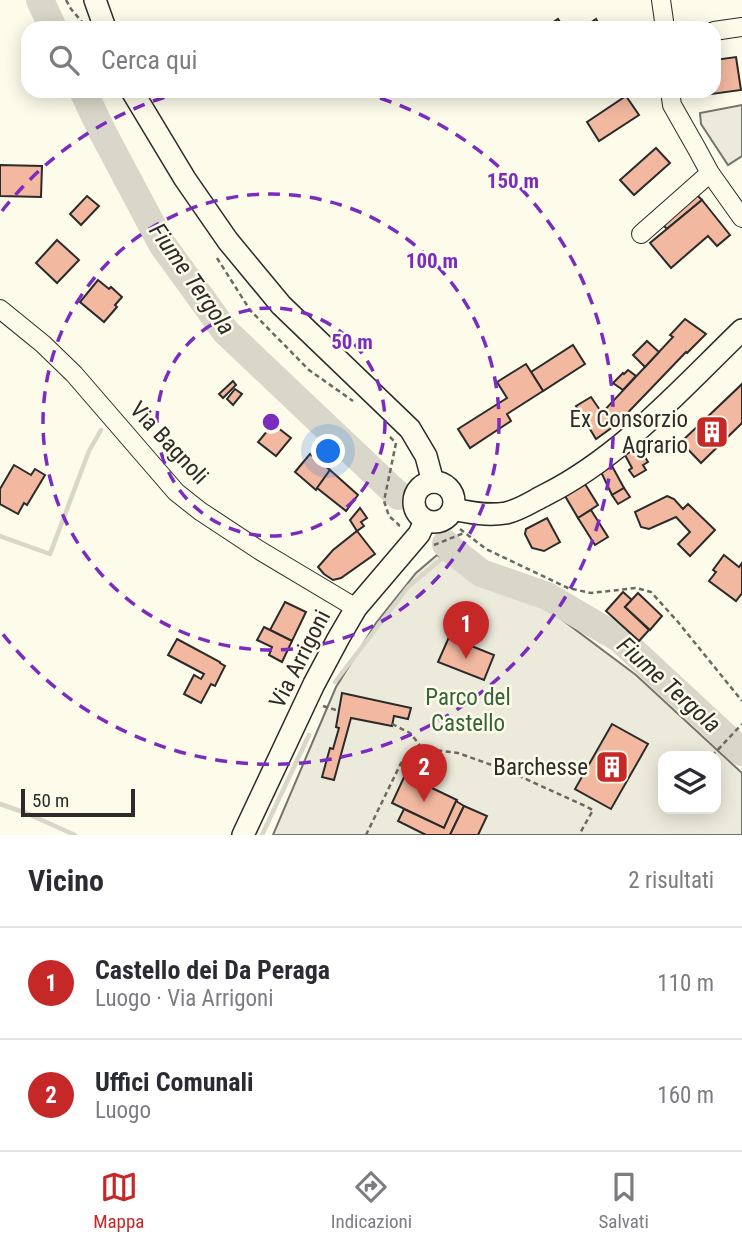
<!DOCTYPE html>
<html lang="it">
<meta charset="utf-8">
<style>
:root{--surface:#fff;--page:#f2f2f3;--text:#2b2b33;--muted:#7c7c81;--line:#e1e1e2;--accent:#c62828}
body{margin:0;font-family:"Roboto Condensed",sans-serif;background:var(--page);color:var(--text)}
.controls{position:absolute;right:21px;bottom:21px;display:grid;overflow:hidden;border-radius:14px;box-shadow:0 4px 18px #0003}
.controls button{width:63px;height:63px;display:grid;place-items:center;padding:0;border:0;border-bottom:2px solid var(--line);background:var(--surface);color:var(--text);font:35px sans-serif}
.scale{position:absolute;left:21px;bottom:18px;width:114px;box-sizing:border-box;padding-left:7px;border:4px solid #2b2b2b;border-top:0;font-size:19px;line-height:24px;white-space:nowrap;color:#2b2b2b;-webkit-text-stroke:5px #fdfbea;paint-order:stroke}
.you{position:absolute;left:329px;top:452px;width:24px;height:24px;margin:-18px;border:5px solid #fff;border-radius:50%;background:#1a73e8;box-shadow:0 0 0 10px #1a73e833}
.badge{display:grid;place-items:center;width:46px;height:46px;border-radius:50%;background:var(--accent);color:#fff;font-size:23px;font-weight:700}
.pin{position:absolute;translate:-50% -58px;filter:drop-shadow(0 2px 4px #0008)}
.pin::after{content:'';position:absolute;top:37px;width:24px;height:21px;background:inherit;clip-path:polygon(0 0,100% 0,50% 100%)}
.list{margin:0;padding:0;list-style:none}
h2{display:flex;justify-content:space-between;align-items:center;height:91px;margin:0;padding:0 28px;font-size:30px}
h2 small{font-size:23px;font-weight:400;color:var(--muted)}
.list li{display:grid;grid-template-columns:46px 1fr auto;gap:21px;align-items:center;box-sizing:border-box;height:112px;padding:0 28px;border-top:2px solid var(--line)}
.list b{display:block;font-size:26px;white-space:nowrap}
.list p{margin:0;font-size:23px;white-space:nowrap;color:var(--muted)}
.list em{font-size:23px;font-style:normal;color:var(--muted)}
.icon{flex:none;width:38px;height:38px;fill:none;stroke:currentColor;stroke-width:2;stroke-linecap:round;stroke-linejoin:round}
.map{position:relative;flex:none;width:742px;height:835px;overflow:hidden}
.search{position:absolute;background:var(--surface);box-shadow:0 4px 18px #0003;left:21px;right:21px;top:21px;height:77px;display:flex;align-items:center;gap:18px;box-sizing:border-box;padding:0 24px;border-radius:21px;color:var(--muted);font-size:26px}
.sheet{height:315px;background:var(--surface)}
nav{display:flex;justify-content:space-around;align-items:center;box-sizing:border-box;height:98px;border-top:2px solid var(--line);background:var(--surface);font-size:19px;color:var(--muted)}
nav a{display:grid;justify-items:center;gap:4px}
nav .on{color:var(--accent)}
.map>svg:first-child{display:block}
</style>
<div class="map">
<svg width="742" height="835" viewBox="0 0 742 835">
<rect width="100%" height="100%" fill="#fdfbea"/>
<path fill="#ecebdb" stroke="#74746e" stroke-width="2" fill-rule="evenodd" d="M 437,555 L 477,582 L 541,604 L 636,675 L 742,773 L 742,835 L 273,835 L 336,687 L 376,623 L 416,573 ZM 663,756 L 716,756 L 716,809 L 663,809 Z"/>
<path fill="#eceadb" stroke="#74746e" stroke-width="2" d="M 742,105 L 742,156 L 728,165 L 701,124 L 700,113 Z"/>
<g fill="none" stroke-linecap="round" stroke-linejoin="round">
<g stroke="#d8d7c9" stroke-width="4.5">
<path d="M 0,536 L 50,554 L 89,451 L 101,430"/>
<path d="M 335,682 L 408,587 L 452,550"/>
<path d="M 0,804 L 26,813 L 75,835"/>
<path d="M 262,835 L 309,735"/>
</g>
<g stroke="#d8d7c9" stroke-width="28">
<path d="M 40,0 L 53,28"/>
<path d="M 83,91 L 102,131 L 162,244 L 225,331 L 399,496"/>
<path d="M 446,544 L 452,550 L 481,573 L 547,596 L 620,639 L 742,752"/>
</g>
</g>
<g fill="#f2b8a0" stroke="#2b2b2b" stroke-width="2">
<path d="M 558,19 L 562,25 L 558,28 L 551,28 L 549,25 Z"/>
<path d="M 596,19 L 601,28 L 583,28 Z"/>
<path d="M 736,57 L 741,90 L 690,97 L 689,91 L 714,91 L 714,60 Z"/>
<path d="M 626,96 L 639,115 L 599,141 L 587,122 Z"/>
<path d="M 656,148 L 670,163 L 634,195 L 620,180 Z"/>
<path d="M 0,165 L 42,166 L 41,197 L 0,196 Z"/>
<path d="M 697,195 L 702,200 L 667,229 L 662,224 Z"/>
<path d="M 87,196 L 99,206 L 81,225 L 70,214 Z"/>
<path d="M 702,200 L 730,235 L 717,246 L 708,236 L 671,268 L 650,243 Z"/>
<path d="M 57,240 L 79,260 L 57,283 L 36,263 Z"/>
<path d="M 98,280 L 109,289 L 111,287 L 122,297 L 115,305 L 117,307 L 104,322 L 80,302 Z"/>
<path d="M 685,319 L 706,334 L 687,353 L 686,352 L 617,424 L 596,439 L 576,406 L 591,397 L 602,413 L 673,337 L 670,335 Z"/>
<path d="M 647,341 L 659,352 L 645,367 L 633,355 Z"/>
<path d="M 573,345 L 585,364 L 543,391 L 531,372 Z"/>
<path d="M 526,364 L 543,391 L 507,414 L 511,421 L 470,448 L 458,429 L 507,398 L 497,382 Z"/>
<path d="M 628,370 L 636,376 L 623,390 L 613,383 L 623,373 L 624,374 Z"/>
<path d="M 233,381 L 236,385 L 223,398 L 219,394 Z"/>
<path d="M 742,384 L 742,423 L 701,463 L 681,442 Z"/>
<path d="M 235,389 L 242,394 L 233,405 L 227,399 Z"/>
<path d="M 273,424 L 291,438 L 276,456 L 258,442 Z"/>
<path d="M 641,445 L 645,453 L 643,454 L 648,462 L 643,465 L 646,470 L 634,477 L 629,470 L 632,468 L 625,455 Z"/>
<path d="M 310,454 L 330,470 L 316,490 L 295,472 Z"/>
<path d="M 14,465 L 31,475 L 35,469 L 45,475 L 27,505 L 24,503 L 18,514 L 0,504 L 0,489 Z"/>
<path d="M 612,466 L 624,488 L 612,495 L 601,472 Z"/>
<path d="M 330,470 L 358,495 L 346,511 L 317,488 Z"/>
<path d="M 585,484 L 598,505 L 578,518 L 565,496 Z"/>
<path d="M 624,488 L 630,497 L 618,504 L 612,495 Z"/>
<path d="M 667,496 L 674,499 L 683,509 L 688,504 L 715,530 L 690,556 L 678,544 L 690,532 L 676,517 L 649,529 L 641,527 L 635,512 Z"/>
<path d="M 360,508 L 367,518 L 361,522 L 364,526 L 357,531 L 350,520 Z"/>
<path d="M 591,510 L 608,537 L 595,545 L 578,518 Z"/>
<path d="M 547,518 L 560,542 L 544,551 L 532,548 L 525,534 L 526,529 Z"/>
<path d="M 357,531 L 375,554 L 341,578 L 333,580 L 324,574 L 318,567 L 333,550 Z"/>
<path d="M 724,555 L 739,567 L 742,563 L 742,593 L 736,601 L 709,581 L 716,572 L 713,570 Z"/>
<path d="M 623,592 L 632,600 L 625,607 L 649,630 L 639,641 L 606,611 Z"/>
<path d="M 638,593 L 662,616 L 650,630 L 625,607 Z"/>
<path d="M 285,602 L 306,612 L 292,641 L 270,630 Z"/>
<path d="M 264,627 L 292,641 L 282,662 L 269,655 L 272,647 L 257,640 Z"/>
<path d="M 449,637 L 494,655 L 484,680 L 438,662 Z"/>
<path d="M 177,639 L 220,662 L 220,663 L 225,666 L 215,686 L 211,684 L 201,703 L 184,694 L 194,675 L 201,679 L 204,674 L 168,655 Z"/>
<path d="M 342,693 L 411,708 L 408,719 L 394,716 L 392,726 L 351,718 L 334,780 L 322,777 L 330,748 L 333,749 L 339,728 L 336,727 Z"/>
<path d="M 612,724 L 648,744 L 611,809 L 575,789 Z"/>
<path d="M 405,775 L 457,800 L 444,828 L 392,803 Z"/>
<path d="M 456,801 L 464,806 L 450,835 L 426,835 L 398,821 L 404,809 L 444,828 Z"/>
<path d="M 464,806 L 487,816 L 478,835 L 450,835 Z"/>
</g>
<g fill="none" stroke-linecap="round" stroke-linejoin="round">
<defs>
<g id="minor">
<path d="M 661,0 L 665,28"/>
<path d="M 714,31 L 742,27"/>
<path d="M 670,91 L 672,105 L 697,149 L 710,173 L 742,218"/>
<path d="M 641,234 L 710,173"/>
<path d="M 0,309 L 43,344 L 74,374 L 176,492 L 200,511 L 259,550 L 356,608"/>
</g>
<g id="major">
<path d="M 95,0 L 105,28"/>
<path d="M 132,91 L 185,179 L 228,241 L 281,305 L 410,429 L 426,456 L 433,482"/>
<circle cx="434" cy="502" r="20"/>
<path d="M 453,509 C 471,513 488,516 506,513 C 520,510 533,501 545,495 C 621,457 681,389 742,330"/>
<path d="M 243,835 L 314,684 L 338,639 L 356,608 L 419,534 L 425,521"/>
</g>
</defs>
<use href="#minor" stroke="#2b2b2b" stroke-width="20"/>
<use href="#major" stroke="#2b2b2b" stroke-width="24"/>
<g stroke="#6a6964" stroke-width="2.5" stroke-dasharray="5 3.5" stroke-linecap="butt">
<path d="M 66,0 L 71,9 L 83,23"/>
<path d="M 217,258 L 250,310 L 309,370 L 353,401"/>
<path d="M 390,437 L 396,443 L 384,501 L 389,516 L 399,525 L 398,530"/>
<path d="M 460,529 L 486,549 L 568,588 L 591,593 L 636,588 L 651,592 L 678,622 L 742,701"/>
<path d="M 434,545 L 464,533"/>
<path d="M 323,706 L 339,711"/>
<path d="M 392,724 L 410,733 L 419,744 L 419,754"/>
<path d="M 712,756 L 742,724"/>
<path d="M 366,835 L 401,763 L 419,754 L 435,750 L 458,753 L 506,770 L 583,805 L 593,810 L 579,835"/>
</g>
<use href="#minor" stroke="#fdfbea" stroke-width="18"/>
<use href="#major" stroke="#fdfbea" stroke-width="21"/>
</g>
<g fill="none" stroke="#7b2cbf" stroke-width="3.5" stroke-dasharray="12 9">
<circle cx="271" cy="422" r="114"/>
<circle cx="271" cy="422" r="228"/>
<path d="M2 211A342 342 0 0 1 182 92M360 92A342 342 0 1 1 2 633"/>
</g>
<defs>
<symbol id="building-square" viewBox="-11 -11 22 22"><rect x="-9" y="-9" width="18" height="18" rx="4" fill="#c62828" stroke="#fdfbea"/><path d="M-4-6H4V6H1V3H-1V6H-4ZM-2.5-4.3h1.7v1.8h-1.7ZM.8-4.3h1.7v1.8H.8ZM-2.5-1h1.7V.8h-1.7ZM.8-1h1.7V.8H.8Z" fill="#fff"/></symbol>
</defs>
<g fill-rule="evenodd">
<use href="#building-square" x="693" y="413" width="38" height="38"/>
<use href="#building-square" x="593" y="748" width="38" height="38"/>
</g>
<g text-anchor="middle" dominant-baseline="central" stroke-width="5" stroke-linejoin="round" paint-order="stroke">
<g font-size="23" fill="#2b2b2b" stroke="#fdfbea" text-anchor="end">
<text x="688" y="419">Ex Consorzio<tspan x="688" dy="26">Agrario</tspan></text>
<text x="588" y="767">Barchesse</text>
</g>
<g font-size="23" fill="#2b2b2b" stroke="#fdfbea">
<text transform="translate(169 443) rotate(47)">Via Bagnoli</text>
<text transform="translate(300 659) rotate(-63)">Via Arrigoni</text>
</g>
<g font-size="23" fill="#34623c" stroke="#fdfbea">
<text x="468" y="697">Parco del<tspan x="468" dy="26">Castello</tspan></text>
</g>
<g font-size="24" font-style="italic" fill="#2b2b2b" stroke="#fdfbea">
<text transform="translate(192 279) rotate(55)">Fiume Tergola</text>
<text transform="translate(669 685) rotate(42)">Fiume Tergola</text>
</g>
</g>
<circle cx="271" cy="422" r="10" fill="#7b2cbf" stroke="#fdfbea" stroke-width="3.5"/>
<g font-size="21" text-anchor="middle" font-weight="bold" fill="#7b2cbf" stroke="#fdfbea" stroke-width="5" stroke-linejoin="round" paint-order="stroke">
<text x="513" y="188">150 m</text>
<text x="432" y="268">100 m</text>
<text x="352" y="349">50 m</text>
</g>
</svg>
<div class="controls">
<button><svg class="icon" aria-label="layers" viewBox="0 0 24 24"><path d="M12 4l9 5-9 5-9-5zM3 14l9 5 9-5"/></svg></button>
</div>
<div class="scale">50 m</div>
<div class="you"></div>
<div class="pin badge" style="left:466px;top:659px">1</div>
<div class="pin badge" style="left:424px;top:802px">2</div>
<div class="search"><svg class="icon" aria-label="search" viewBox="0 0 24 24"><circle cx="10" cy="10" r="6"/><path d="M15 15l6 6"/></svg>Cerca qui</div>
</div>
<section class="sheet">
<h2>Vicino<small>2 risultati</small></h2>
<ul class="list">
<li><span class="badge">1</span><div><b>Castello dei Da Peraga</b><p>Luogo · Via Arrigoni</p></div><em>110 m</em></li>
<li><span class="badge">2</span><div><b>Uffici Comunali</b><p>Luogo</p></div><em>160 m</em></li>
</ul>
</section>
<nav>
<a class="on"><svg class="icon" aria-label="map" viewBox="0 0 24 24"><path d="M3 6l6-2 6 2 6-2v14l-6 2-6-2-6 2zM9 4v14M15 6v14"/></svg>Mappa</a>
<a><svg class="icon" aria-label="directions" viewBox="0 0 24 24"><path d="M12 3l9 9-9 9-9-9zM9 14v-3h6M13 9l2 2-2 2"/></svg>Indicazioni</a>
<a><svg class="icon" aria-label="saved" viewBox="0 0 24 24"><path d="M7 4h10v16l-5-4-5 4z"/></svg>Salvati</a>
</nav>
